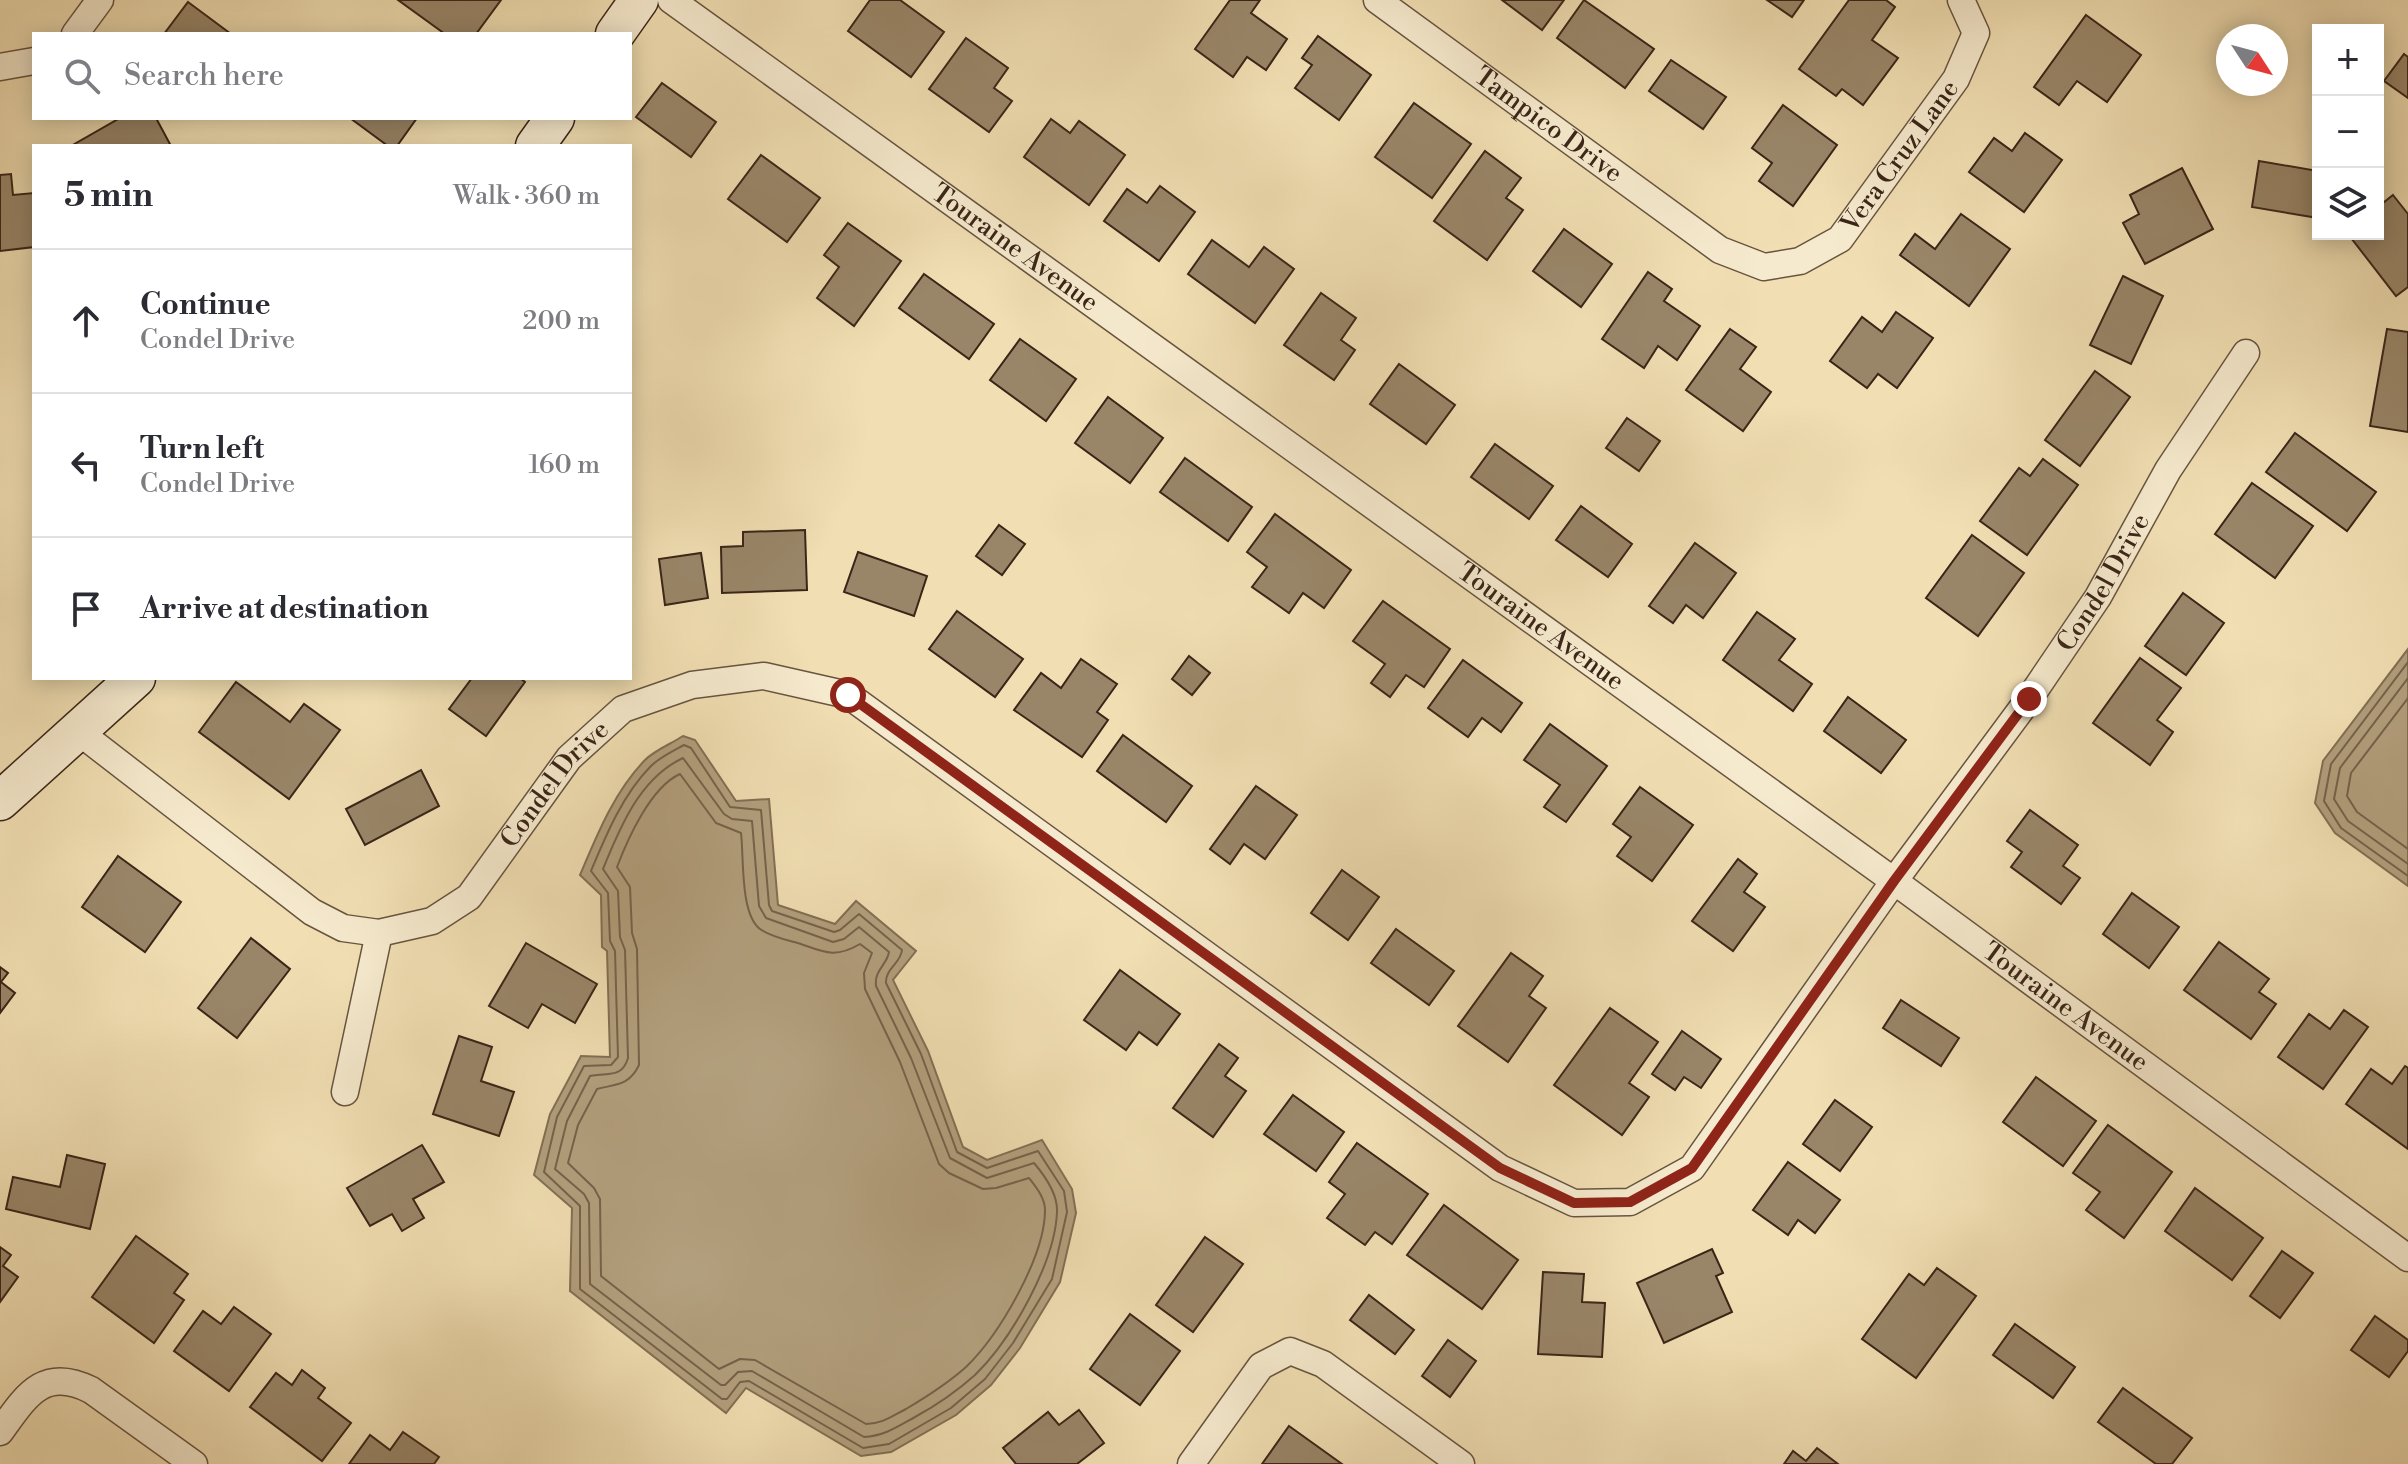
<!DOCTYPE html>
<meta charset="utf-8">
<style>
:root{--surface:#fff;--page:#f7f7f7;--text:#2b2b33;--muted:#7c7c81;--line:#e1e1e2}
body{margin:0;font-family:"Libre Bodoni",serif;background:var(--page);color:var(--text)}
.controls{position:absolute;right:24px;top:24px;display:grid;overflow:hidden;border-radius:0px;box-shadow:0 4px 20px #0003}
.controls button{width:72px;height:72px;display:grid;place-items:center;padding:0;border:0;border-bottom:2px solid var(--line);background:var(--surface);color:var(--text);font:40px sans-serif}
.compass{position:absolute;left:2216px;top:24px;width:72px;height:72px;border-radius:50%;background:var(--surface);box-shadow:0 4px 20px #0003;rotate:126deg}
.stop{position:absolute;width:24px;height:24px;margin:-18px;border:6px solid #8f2418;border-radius:50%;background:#fff}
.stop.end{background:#8f2418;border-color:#fff;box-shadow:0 2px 8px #0008}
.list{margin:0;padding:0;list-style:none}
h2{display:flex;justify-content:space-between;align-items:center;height:104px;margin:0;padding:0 32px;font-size:34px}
h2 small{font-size:26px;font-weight:400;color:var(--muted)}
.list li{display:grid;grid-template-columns:52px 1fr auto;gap:24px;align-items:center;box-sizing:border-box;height:144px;padding:0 32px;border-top:2px solid var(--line)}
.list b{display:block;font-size:30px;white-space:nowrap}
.list p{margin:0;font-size:26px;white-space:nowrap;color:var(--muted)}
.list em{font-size:26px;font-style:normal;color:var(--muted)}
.icon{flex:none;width:44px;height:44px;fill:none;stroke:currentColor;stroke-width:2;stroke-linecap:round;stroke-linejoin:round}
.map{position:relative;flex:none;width:2408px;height:1464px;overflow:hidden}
.search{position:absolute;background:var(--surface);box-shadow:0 4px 20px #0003;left:32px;top:32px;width:600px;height:88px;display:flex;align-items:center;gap:20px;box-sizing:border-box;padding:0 28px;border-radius:0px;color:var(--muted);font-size:30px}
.panel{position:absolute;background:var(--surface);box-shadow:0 4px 20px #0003;left:32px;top:144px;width:600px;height:536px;border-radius:0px}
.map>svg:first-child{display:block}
</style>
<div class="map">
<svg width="2408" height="1464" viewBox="0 0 2408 1464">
<rect width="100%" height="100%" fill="#f1dfb3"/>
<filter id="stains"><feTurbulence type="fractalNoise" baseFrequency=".0025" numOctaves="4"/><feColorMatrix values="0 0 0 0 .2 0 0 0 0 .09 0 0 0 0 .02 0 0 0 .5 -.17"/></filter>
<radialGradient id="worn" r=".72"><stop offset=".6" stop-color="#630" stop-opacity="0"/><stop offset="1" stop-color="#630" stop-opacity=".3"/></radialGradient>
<g fill="#b3a07e" stroke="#836f55" stroke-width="2">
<path d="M 2408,649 L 2408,886 L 2335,833 L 2315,803 L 2323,761 Z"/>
<path d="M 683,736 L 695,740 L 736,801 L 769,799 L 778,905 L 835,924 L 856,901 L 916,951 L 893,980 L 928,1051 L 963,1147 L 987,1160 L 1042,1140 L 1072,1189 L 1076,1213 L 1060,1282 L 1020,1348 L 991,1385 L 956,1415 L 891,1452 L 861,1456 L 746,1388 L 726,1413 L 570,1291 L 572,1208 L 534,1175 L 550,1114 L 581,1056 L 610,1057 L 607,951 L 602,947 L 601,895 L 580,875 C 597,835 614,792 645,760 C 655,750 671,744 683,736 Z"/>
</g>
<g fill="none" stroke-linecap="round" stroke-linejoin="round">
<g stroke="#76624b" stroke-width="2">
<path d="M 2408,662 L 2331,764 L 2324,801 L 2341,828 L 2408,876"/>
<path d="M 2408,678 L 2340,768 L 2334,799 L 2348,821 L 2408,864"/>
<path d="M 2408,698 L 2351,773 L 2347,796 L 2357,812 L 2408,849"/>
<path d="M 684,745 L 691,748 L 730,807 L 761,810 L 769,905 L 772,911 L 834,932 L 840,930 L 859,914 L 902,950 C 901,963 885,969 886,983 L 921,1054 L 957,1152 L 987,1168 L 1038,1151 L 1064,1191 L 1067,1212 L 1052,1279 L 1013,1343 L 985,1379 L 951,1408 L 889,1444 L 863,1448 L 749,1381 L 740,1382 L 727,1399 L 722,1399 L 580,1289 L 580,1206 L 544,1172 L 557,1117 L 584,1066 L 611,1065 L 618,1057 L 615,951 L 610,941 L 608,893 L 591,871 C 606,835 623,794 651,766 C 660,757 673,751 684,745 Z"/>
<path d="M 683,758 L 724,814 L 732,819 L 752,821 L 759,906 L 766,918 L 833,942 L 844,939 L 859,927 L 889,952 C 887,965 874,970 876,986 L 911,1058 L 950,1158 L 987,1178 L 1034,1163 C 1045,1176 1058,1195 1057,1212 C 1055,1263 1011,1340 975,1375 C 956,1392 937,1405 915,1417 C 897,1427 884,1436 864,1437 L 752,1371 L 738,1372 L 725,1385 L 721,1385 L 590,1284 L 589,1203 L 584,1194 L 555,1169 L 567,1121 L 590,1076 C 607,1072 622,1079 628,1058 L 625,950 L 620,937 L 618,891 L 603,869 C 620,827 640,778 683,758 Z"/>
<path d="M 680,774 L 716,823 L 741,833 C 744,858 740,914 760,929 C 771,937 788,940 801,944 C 826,953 836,958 860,944 L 872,953 L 864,973 L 865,989 L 900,1062 L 939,1164 L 949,1173 L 983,1189 L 996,1188 L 1029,1178 C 1036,1187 1045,1198 1045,1210 C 1045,1257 999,1335 966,1367 C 947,1384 928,1396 906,1409 C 892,1416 882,1424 866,1424 L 755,1360 L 740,1359 L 719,1369 L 601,1276 L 600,1199 L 594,1188 L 568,1163 L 578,1125 L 597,1089 C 616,1084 629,1086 639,1065 L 637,949 L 632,933 L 630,887 L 617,867 C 628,838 651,787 680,774 Z"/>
</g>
</g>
<g fill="#998669" stroke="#3a2518" stroke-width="2">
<path d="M 398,0 L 501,0 L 476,34 L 445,34 Z"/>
<path d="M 870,0 L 900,0 L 944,32 L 911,77 L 848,31 Z"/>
<path d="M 1230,0 L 1260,0 L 1251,13 L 1287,39 L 1266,70 L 1247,57 L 1233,77 L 1195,49 Z"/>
<path d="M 1502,0 L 1564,0 L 1542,30 Z"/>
<path d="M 1584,0 L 1654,49 L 1625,88 L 1557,38 Z"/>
<path d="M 1767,0 L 1804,0 L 1792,17 Z"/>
<path d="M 1849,0 L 1886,0 L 1895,7 L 1872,40 L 1898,58 L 1863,105 L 1842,89 L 1836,96 L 1799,69 Z"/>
<path d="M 188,2 L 231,34 L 164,34 Z"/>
<path d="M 2086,15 L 2141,55 L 2107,102 L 2077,81 L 2059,105 L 2034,87 Z"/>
<path d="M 1318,36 L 1371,75 L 1339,120 L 1295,88 L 1312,65 L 1302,58 Z"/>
<path d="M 966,38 L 1008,68 L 994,88 L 1012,101 L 989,132 L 929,89 Z"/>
<path d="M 2404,54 L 2408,57 L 2408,98 L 2384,81 Z"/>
<path d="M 1671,60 L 1726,97 L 1703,129 L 1649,91 Z"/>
<path d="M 662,83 L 716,122 L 691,157 L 636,117 Z"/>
<path d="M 1414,103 L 1471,144 L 1432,198 L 1375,157 Z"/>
<path d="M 1783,105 L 1837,145 L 1793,206 L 1759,181 L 1772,163 L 1752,148 Z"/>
<path d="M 120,118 L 156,118 L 171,146 L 71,146 Z"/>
<path d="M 350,118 L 417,118 L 397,146 L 388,146 Z"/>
<path d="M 1051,119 L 1070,133 L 1079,121 L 1125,155 L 1089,205 L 1024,157 Z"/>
<path d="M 2025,133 L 2062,160 L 2024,212 L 1969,172 L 1994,138 L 2012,151 Z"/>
<path d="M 1485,151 L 1521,178 L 1506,198 L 1523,210 L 1487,260 L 1434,221 Z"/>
<path d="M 761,155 L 820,198 L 787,242 L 728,199 Z"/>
<path d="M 2259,161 L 2318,171 L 2318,218 L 2252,207 Z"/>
<path d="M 2182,168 L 2213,229 L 2145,264 L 2123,223 L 2139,214 L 2130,195 Z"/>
<path d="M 11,174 L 13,195 L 34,193 L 34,247 L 0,251 L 0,175 Z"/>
<path d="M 1160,186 L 1195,212 L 1159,261 L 1104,221 L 1127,189 L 1147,203 Z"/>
<path d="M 2393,195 L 2408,214 L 2408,287 L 2396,296 L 2348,234 L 2378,234 L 2378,207 Z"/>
<path d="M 1961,214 L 2010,249 L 1969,306 L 1900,255 L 1915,234 L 1935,249 Z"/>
<path d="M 848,223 L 901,261 L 854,326 L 817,298 L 839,267 L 824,255 Z"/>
<path d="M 1564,229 L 1612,264 L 1581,307 L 1533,271 Z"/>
<path d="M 1212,240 L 1249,267 L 1264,247 L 1294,269 L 1255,323 L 1188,274 Z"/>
<path d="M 1648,272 L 1672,289 L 1664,301 L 1700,326 L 1677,360 L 1658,346 L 1644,368 L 1602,339 Z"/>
<path d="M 924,274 L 994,324 L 969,359 L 899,308 Z"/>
<path d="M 2123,276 L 2163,296 L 2131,364 L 2090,345 Z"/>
<path d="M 1321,293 L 1356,318 L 1341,340 L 1355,350 L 1334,380 L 1284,345 Z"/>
<path d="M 1896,312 L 1933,338 L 1897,388 L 1878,374 L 1867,388 L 1830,361 L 1862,317 L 1882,332 Z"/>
<path d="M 1730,329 L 1756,347 L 1740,369 L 1771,392 L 1743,431 L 1686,390 Z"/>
<path d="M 2387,329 L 2408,332 L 2408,432 L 2370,426 Z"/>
<path d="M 1020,339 L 1076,379 L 1046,421 L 990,380 Z"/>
<path d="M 1399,364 L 1455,405 L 1426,444 L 1370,404 Z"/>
<path d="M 2095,371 L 2130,397 L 2080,466 L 2045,440 Z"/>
<path d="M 1108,397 L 1163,438 L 1130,483 L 1075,443 Z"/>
<path d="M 1627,418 L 1660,441 L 1639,471 L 1606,448 Z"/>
<path d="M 2295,433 L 2376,492 L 2347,531 L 2266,472 Z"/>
<path d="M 1495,444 L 1553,486 L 1529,519 L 1471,477 Z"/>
<path d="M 1185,458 L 1252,507 L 1228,541 L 1160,492 Z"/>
<path d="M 2043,459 L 2078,485 L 2027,555 L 1980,521 L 2019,468 L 2030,476 Z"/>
<path d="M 2252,483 L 2313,526 L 2275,578 L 2215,534 Z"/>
<path d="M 1581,506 L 1632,544 L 1608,577 L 1556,540 Z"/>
<path d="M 1275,514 L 1351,570 L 1324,608 L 1303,593 L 1289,613 L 1252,587 L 1267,567 L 1247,552 Z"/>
<path d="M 999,525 L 1025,544 L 1002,575 L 976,556 Z"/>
<path d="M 805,530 L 807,590 L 722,593 L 721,547 L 743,546 L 743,532 Z"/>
<path d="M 1972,535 L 2024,573 L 1978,636 L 1926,598 Z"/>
<path d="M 1695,543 L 1736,573 L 1703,618 L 1686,605 L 1673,623 L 1649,606 Z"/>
<path d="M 858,552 L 927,576 L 914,616 L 844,592 Z"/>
<path d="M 701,553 L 708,598 L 665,605 L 659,559 Z"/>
<path d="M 2183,593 L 2224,623 L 2186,675 L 2145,646 Z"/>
<path d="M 1383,601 L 1450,649 L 1424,687 L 1406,675 L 1390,697 L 1371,683 L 1385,664 L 1353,641 Z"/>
<path d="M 957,611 L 1023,659 L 995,697 L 929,649 Z"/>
<path d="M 1757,612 L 1795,639 L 1779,660 L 1812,684 L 1793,711 L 1723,660 Z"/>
<path d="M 1189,656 L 1210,673 L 1192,695 L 1172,679 Z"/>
<path d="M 2140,658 L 2181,688 L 2157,720 L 2173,732 L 2150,765 L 2093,723 Z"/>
<path d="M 1081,659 L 1117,684 L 1097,712 L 1108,720 L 1082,757 L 1014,710 L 1041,673 L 1061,688 Z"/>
<path d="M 1463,660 L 1522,703 L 1501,732 L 1482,718 L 1468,737 L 1428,708 Z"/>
<path d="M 472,678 L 520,678 L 525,682 L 486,736 L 449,709 Z"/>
<path d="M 236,682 L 290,722 L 304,704 L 340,730 L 289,799 L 199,732 Z"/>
<path d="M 1848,697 L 1906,740 L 1881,773 L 1824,731 Z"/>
<path d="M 1550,724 L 1607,766 L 1566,822 L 1544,807 L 1560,785 L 1524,760 Z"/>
<path d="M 1123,735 L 1192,786 L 1166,822 L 1097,771 Z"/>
<path d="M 421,770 L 439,806 L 365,845 L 346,809 Z"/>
<path d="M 1256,786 L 1297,815 L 1265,859 L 1244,844 L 1230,864 L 1210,849 Z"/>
<path d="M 1640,787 L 1693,825 L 1652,881 L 1617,856 L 1631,837 L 1613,824 Z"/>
<path d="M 2030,810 L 2078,845 L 2063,866 L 2080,878 L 2061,904 L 2011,867 L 2022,852 L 2007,841 Z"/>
<path d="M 118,856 L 181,902 L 145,952 L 82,907 Z"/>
<path d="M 1738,859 L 1757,874 L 1744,892 L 1765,907 L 1733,951 L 1692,921 Z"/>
<path d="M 1342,870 L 1379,897 L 1348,940 L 1311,913 Z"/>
<path d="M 2132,893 L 2179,927 L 2149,968 L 2103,934 Z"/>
<path d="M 1396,929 L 1454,971 L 1429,1005 L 1371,963 Z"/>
<path d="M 251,938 L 290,969 L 237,1038 L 198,1008 Z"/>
<path d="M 2219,942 L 2269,979 L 2259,992 L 2276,1004 L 2251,1039 L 2184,990 Z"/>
<path d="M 526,943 L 597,984 L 575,1023 L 542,1004 L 528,1028 L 489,1006 Z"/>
<path d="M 1511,953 L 1543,976 L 1529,996 L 1546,1008 L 1508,1062 L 1458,1026 Z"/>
<path d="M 0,967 L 8,973 L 1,982 L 15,993 L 0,1013 Z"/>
<path d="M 1120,970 L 1180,1014 L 1157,1045 L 1139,1032 L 1126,1050 L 1084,1020 Z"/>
<path d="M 1901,1000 L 1959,1038 L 1941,1066 L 1883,1028 Z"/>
<path d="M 1610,1008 L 1658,1042 L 1629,1083 L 1649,1097 L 1622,1135 L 1554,1085 Z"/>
<path d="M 2344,1010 L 2368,1027 L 2323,1089 L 2278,1057 L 2309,1014 L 2330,1029 Z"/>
<path d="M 1682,1031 L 1721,1059 L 1701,1088 L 1684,1077 L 1675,1090 L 1652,1074 Z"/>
<path d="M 459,1036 L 492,1047 L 481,1081 L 514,1092 L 499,1136 L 433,1114 Z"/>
<path d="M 1219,1044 L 1238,1058 L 1225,1076 L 1246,1091 L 1213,1137 L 1173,1108 Z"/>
<path d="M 2405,1066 L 2408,1068 L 2408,1149 L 2346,1104 L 2371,1069 L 2392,1084 Z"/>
<path d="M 2036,1077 L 2096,1121 L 2063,1166 L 2003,1122 Z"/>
<path d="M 1293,1095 L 1344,1132 L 1316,1171 L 1264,1134 Z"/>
<path d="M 1835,1100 L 1872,1127 L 1840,1171 L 1803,1144 Z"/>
<path d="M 2108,1125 L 2172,1172 L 2124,1238 L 2086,1210 L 2100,1192 L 2073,1173 Z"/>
<path d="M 1357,1143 L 1428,1194 L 1392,1244 L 1375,1232 L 1365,1245 L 1327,1218 L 1345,1194 L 1329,1182 Z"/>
<path d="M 422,1145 L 444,1182 L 413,1199 L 424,1218 L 402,1231 L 392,1214 L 370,1226 L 347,1188 Z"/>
<path d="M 67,1155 L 105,1164 L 90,1229 L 6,1209 L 13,1177 L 60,1187 Z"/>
<path d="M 1788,1162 L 1840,1200 L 1815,1233 L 1798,1220 L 1788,1235 L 1753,1210 Z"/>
<path d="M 2195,1188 L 2263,1238 L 2232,1280 L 2165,1231 Z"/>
<path d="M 1444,1205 L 1518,1260 L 1482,1309 L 1407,1255 Z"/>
<path d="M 136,1236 L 188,1274 L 174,1293 L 184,1300 L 154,1343 L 92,1297 Z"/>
<path d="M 1205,1237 L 1243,1264 L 1193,1332 L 1156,1305 Z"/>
<path d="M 0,1247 L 11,1255 L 3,1266 L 18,1277 L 0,1302 Z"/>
<path d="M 1712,1249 L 1723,1273 L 1716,1276 L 1732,1312 L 1664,1343 L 1637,1283 Z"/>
<path d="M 2282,1251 L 2313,1273 L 2280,1318 L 2250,1296 Z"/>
<path d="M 1937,1268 L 1976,1296 L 1916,1378 L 1862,1339 L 1909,1274 L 1924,1285 Z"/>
<path d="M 1543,1272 L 1584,1274 L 1582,1302 L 1605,1303 L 1602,1357 L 1538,1354 Z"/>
<path d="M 1369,1295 L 1414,1330 L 1395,1354 L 1350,1320 Z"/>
<path d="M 234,1307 L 271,1334 L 229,1391 L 174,1351 L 203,1311 L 221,1324 Z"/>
<path d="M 1130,1314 L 1180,1351 L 1140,1405 L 1090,1369 Z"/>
<path d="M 2375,1316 L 2408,1340 L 2408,1351 L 2389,1377 L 2351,1350 Z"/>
<path d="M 2015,1324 L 2075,1367 L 2053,1398 L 1993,1355 Z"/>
<path d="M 1448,1340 L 1476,1361 L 1450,1397 L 1422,1376 Z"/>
<path d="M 302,1370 L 325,1388 L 318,1398 L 351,1423 L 322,1461 L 250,1407 L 276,1373 L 292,1385 Z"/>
<path d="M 2123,1388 L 2192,1438 L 2172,1464 L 2156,1464 L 2098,1422 Z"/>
<path d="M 1079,1410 L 1104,1443 L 1077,1464 L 1016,1464 L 1003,1448 L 1048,1412 L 1059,1425 Z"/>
<path d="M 1289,1426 L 1342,1464 L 1262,1464 Z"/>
<path d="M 403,1432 L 439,1457 L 434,1464 L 349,1464 L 370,1435 L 390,1450 Z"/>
<path d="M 1817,1448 L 1838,1464 L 1784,1464 L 1793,1451 L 1806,1461 Z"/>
</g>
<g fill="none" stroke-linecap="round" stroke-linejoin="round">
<defs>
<g id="street">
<path id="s1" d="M 671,0 L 1894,881 L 2408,1258"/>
<path id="s2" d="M 1377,0 L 1720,250 L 1764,267 L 1800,261 L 1840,239 L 1956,79 L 1976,33 L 1961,0"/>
<path d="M 75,34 L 100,0"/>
<path d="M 0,67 L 34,61"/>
<path id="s3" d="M 79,732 L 312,912 L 343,928 L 379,933 L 432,921 L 469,897 L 569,758 L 623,709 L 692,685 L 764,676 L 848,695 L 1500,1168 L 1574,1203 L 1630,1202 L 1692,1168 L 1894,881 L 2029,699 L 2098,597 L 2168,470 L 2246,353"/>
<path d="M 345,1092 L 379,933"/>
<path d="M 0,1432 C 26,1396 43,1366 91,1390 L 194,1464"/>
<path d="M 1191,1464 L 1261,1366 L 1290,1351 L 1323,1364 L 1461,1464"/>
</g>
<g id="secondary">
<path d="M 615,34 L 639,0"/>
<path d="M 535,146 L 555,118"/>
<path d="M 0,801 L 136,678"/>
</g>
</defs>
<use href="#street" stroke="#68543f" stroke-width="29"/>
<use href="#secondary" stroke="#3a2518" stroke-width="41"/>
<use href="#street" stroke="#f6eace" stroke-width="26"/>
<use href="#secondary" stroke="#f6eace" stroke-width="38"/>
</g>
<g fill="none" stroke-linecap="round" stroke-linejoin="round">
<path stroke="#8f2418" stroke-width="10" d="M 848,695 L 1500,1168 L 1574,1203 L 1630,1202 L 1692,1168 L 1894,881 L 2029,699"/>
</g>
<g text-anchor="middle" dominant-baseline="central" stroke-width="7" stroke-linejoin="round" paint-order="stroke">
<g font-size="26" fill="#3a2518" stroke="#f6eace">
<text stroke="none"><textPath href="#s2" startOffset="212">Tampico Drive</textPath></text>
<text stroke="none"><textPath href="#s2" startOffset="656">Vera Cruz Lane</textPath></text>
<text stroke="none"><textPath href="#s1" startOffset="424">Touraine Avenue</textPath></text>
<text stroke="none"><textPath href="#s3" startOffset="2670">Condel Drive</textPath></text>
<text stroke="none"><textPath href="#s1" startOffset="1072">Touraine Avenue</textPath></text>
<text stroke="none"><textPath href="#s3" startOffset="606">Condel Drive</textPath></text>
<text stroke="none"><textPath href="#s1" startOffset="1720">Touraine Avenue</textPath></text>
</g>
</g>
<rect width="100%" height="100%" filter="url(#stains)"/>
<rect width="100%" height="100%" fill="url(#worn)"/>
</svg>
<div class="controls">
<button>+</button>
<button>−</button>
<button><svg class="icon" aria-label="layers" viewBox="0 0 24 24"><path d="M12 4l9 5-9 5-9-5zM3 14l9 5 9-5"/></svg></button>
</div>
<svg class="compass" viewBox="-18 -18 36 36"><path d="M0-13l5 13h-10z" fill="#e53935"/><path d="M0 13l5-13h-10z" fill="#7c7c81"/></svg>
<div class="stop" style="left:848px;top:695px"></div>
<div class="stop end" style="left:2029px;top:699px"></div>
<div class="search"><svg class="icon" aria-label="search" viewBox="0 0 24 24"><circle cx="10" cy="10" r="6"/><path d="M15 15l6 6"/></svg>Search here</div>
<section class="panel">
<h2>5 min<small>Walk · 360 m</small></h2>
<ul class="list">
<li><svg class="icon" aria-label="ahead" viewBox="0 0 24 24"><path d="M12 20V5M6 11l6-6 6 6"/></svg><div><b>Continue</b><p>Condel Drive</p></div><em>200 m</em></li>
<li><svg class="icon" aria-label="left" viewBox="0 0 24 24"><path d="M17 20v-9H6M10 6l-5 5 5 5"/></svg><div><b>Turn left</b><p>Condel Drive</p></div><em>160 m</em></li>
<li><svg class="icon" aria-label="arrive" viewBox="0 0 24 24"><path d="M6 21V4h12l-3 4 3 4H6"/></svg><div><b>Arrive at destination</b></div></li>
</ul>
</section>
</div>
